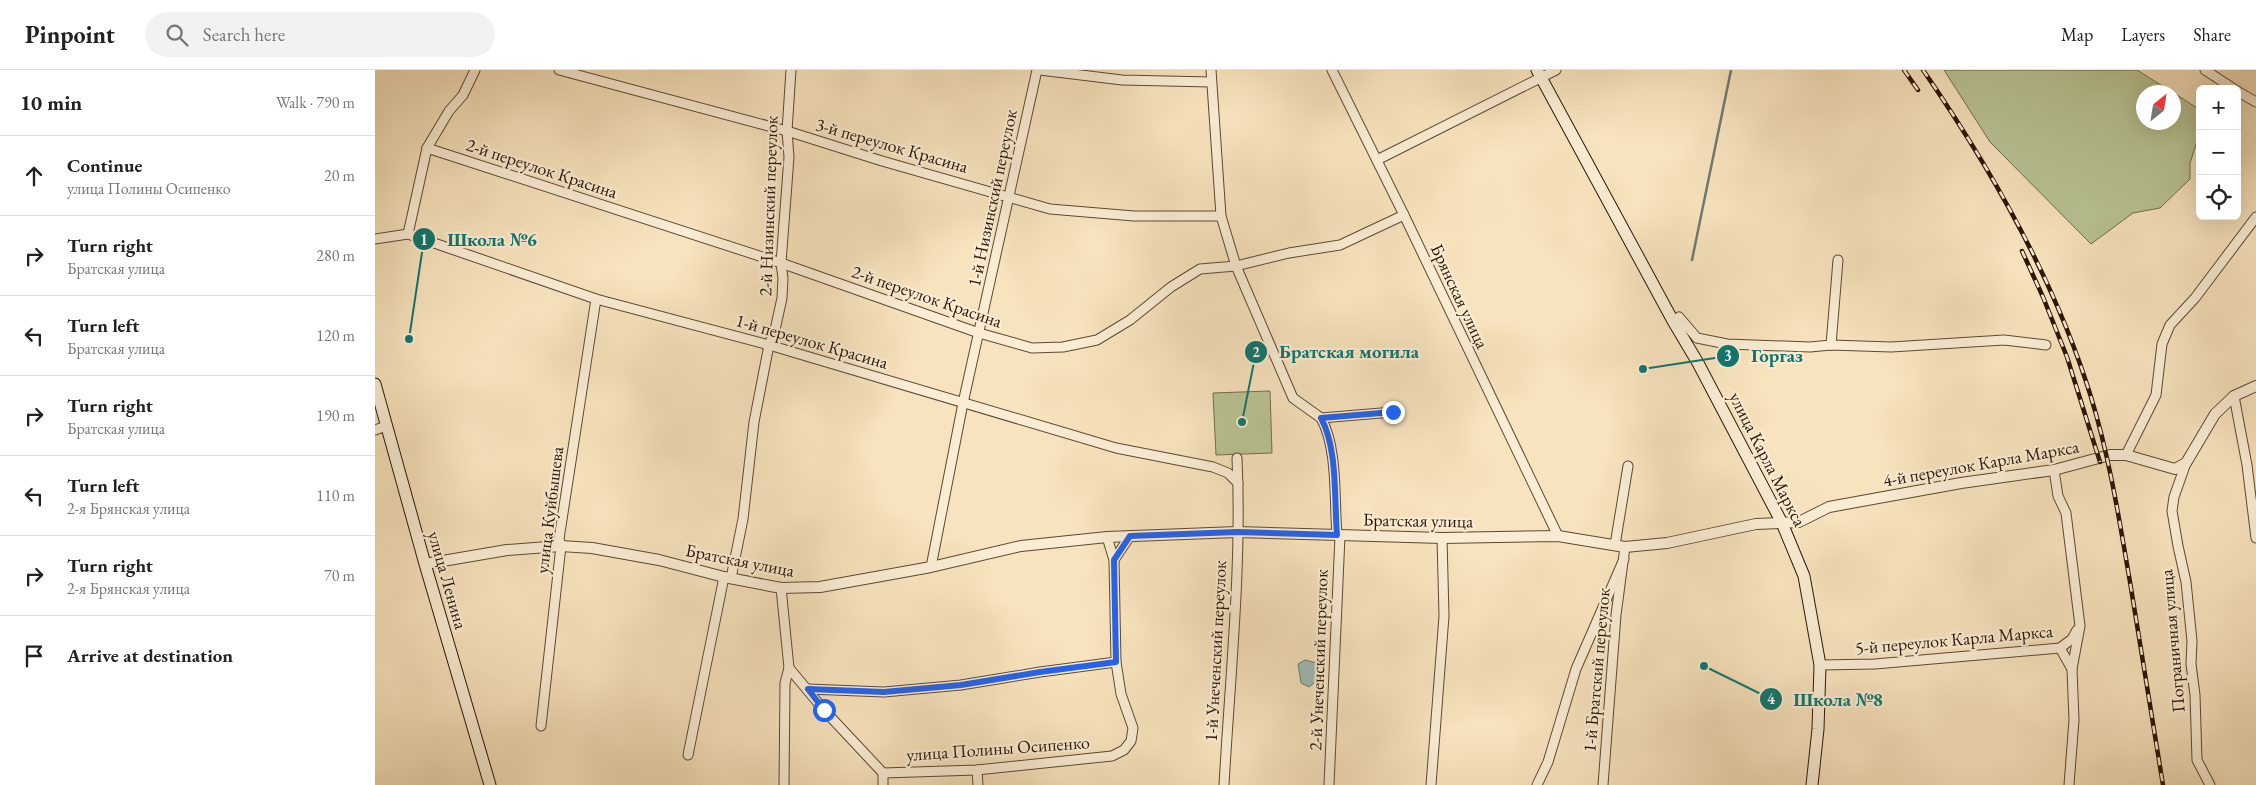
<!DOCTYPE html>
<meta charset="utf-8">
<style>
:root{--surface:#fff;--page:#f2f2f2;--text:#222;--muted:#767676;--line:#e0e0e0}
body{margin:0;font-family:"EB Garamond",serif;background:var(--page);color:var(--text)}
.controls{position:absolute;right:15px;top:15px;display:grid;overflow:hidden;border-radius:8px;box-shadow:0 5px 20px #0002}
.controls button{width:45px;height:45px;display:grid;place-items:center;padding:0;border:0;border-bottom:1px solid var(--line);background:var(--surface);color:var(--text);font:25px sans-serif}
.compass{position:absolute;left:1761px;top:15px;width:45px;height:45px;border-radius:50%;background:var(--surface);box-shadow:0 5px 20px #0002;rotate:30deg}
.stop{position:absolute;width:15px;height:15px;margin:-11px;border:4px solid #2563eb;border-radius:50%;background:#fff}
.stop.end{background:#2563eb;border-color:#fff;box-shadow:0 1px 5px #0008}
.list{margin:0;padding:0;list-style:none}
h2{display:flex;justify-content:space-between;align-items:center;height:65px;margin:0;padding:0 20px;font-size:21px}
h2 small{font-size:16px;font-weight:400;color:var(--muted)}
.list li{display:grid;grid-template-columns:32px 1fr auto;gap:15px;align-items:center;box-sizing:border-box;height:80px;padding:0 20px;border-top:1px solid var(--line)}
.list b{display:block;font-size:19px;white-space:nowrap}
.list p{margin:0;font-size:16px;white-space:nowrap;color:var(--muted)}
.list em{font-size:16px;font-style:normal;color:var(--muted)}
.icon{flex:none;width:28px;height:28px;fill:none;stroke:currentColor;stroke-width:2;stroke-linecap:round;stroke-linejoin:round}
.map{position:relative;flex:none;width:1881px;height:715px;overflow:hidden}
header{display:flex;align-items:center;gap:30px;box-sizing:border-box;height:70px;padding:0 25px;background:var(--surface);border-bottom:1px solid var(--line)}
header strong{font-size:24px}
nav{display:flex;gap:28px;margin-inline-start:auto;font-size:18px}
.search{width:350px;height:45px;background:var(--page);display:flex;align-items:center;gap:12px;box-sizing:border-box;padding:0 18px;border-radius:28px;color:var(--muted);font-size:19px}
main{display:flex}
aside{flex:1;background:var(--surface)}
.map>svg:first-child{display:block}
</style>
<header>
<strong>Pinpoint</strong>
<div class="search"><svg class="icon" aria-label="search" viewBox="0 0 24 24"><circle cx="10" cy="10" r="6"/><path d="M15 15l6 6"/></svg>Search here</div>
<nav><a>Map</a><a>Layers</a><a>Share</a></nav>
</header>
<main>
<aside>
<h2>10 min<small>Walk · 790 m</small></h2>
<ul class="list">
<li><svg class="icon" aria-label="ahead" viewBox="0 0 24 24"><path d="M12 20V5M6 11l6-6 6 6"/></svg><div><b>Continue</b><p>улица Полины Осипенко</p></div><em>20 m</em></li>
<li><svg class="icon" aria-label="right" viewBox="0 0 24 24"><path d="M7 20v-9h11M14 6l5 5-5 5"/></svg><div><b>Turn right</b><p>Братская улица</p></div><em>280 m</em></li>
<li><svg class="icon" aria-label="left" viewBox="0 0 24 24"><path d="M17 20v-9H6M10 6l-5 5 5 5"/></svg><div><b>Turn left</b><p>Братская улица</p></div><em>120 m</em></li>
<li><svg class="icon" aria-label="right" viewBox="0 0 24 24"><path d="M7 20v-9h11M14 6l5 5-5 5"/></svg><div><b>Turn right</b><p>Братская улица</p></div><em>190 m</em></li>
<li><svg class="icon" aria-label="left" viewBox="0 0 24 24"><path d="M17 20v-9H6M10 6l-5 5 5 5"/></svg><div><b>Turn left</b><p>2-я Брянская улица</p></div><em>110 m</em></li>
<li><svg class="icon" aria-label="right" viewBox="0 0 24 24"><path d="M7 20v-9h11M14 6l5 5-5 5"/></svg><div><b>Turn right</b><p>2-я Брянская улица</p></div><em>70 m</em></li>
<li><svg class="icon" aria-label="arrive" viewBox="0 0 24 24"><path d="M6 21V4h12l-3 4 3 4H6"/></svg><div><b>Arrive at destination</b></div></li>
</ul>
</aside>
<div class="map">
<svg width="1881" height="715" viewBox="0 0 1881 715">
<rect width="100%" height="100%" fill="#f7e3bd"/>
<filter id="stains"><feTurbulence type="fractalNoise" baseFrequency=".004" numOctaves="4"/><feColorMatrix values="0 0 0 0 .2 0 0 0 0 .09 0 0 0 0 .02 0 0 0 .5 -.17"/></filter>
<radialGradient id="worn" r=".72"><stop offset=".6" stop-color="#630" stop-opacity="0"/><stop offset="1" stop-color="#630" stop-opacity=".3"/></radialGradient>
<g fill="#b9c494" stroke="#726c4c">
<path d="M 1569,0 L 1762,0 L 1797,22 L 1768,22 L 1768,52 L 1798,52 L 1799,23 L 1825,40 L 1825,62 L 1815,93 L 1815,109 L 1785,138 L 1758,143 L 1716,174 L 1615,72 Z"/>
<path d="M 895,321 L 897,383 L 841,385 L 838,323 Z"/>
</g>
<path fill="#9ebdb6" stroke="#707a6f" d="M 930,590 L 942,593 L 945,596 L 943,610 L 934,617 L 926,613 L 923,594 Z"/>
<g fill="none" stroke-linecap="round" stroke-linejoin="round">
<path stroke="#707a6f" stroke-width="2.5" d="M 1317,190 L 1356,0"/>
<defs>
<g id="minor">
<path d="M 184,0 L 412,61 L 507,91 L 675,139 L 759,146 L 846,146"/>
<path d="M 665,0 L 747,10 L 836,12"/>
<path d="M 836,0 L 846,146 L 861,196 L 918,328 L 946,348 L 1018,342"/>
<path d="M 957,0 L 1029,145 L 1183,466"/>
<path d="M 1830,0 L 1859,19"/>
<path d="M 1862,21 L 1881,32"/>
<path d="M 52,78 L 406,193 L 604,263 L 657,278 L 688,277 L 722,270 L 755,250 L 796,217 L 825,199 L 861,196 L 914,183 L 965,175 L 1029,145"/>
<path d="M 1002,90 L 1181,0"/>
<path d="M 33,164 L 52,78 L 74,41 L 88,25 L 100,0"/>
<path d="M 0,169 L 33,164 L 221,229 L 394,275 L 741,378 L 838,397 L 853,403 L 863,413"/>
<path d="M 1298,251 L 1304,247 L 1322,268 L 1352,274 L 1435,277 L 1456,275 L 1516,277 L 1629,270 L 1671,275"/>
<path d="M 1456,275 L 1463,190"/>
<path d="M 1859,326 L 1872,395 L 1881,468"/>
<path d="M 946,348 C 963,378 959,430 962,465"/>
<path d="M 0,360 L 11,356"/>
<path d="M 1751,385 L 1781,325 L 1787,274 L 1795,255 L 1820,228 L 1881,147"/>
<path d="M 1811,393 L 1799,427 L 1797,441 L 1803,476 L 1811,512 L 1817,571 L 1816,594 L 1820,625 L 1822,690 L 1835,715"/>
<path d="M 1679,400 L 1683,426 L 1691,443 L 1705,556 L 1697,599 L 1699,650 L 1694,715"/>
<path d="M 1240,475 L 1253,396"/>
<path d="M 739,490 L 755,466"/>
<path d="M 556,497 L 588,333 L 662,0"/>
<path d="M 356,508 L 368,449 L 379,352 L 394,275 L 400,260 L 407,228 L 408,208 L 406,193 L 414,87 L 412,61 L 416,0"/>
<path d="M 406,518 L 414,598 L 410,613 L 409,715"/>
<path d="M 1685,578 L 1697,599"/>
<path d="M 1445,595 L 1500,594 L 1685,578 L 1697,569 L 1702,560"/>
<path d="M 414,598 L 449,640 L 508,703 L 602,700 L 737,686 L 749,680 L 756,671 L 758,658 L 746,624 L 741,592 L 739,490 L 732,467"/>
<path d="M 433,619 L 509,622 L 586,615 L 665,602 L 741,592"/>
<path d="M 166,656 L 186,476 L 184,469 L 221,229"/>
<path d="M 313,685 L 349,507"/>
<path d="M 602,700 L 603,715"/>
<path d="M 508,703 L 508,715"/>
<path d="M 849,715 C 855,607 867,497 862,388"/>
<path d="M 954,715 L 965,466"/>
<path d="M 1056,715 L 1069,546 L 1067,468"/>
<path d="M 1162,715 L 1173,692 L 1201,599 L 1249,489"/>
<path d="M 1228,715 L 1241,545 L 1250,477"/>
</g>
<path id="tertiary" d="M 50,494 L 132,480 L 186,476 L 217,478 L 284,490 L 349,507 L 406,518 L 445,517 L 556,497 L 646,476 L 732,467 L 862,462 L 1067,468 L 1183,466 L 1250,477 L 1292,473 L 1381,454 L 1424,452 L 1454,437 L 1586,413 L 1679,400 L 1735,385 L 1751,385 L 1800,399 L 1811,393 L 1840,344 L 1859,326 L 1881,316"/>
<g id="secondary">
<path d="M 1162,0 L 1298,251 L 1323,293 L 1407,453 L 1429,506 L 1445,595 L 1443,659 L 1437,715"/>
<path d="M 0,314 L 50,494 L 115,715"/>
</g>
</defs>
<use href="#minor" stroke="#5e4833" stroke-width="11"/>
<use href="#tertiary" stroke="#5e4833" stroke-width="12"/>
<use href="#secondary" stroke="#2b1505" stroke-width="13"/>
<use href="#minor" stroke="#faedd4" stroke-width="9"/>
<use href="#tertiary" stroke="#faedd4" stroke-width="10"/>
<use href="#secondary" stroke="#faedd4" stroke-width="11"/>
<defs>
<g id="rail">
<path d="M 1529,0 L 1543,20"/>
<path d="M 1548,0 C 1617,100 1680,210 1716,327 C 1735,389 1745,454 1756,518 C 1767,584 1777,649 1788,715"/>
<path d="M 1647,181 L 1668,227 L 1692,287 L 1725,392"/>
</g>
</defs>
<use href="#rail" stroke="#2b1505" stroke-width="4.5"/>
<use href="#rail" stroke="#faedd4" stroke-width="2.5" stroke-dasharray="8" stroke-linecap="butt"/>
</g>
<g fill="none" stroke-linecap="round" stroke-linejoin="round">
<path stroke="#2563eb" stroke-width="6" d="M 449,640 L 433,619 L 509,622 L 586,615 L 665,602 L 741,592 L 739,490 L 755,466 L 862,462 L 962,465 C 959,429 963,379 946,348 L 1018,342"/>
</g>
<g text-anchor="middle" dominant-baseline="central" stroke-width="4.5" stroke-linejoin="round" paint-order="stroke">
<g font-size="18" fill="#2b1505" stroke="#faedd4">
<text transform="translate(517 75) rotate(16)">3-й переулок Красина</text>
<text transform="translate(167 98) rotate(18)">2-й переулок Красина</text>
<text transform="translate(617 128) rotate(-78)">1-й Низинский переулок</text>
<text transform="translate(393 136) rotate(-88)">2-й Низинский переулок</text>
<text transform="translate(552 226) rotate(19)">2-й переулок Красина</text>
<text transform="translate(1085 226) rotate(65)">Брянская улица</text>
<text transform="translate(437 271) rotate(16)">1-й переулок Красина</text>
<text transform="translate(1393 389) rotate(63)">улица Карла Маркса</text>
<text transform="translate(1606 393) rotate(-10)">4-й переулок Карла Маркса</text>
<text transform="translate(174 440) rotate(-83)">улица Куйбышева</text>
<text transform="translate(1043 450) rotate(1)">Братская улица</text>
<text transform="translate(365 490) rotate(11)">Братская улица</text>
<text transform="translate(73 510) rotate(74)">улица Ленина</text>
<text transform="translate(1579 569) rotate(-5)">5-й переулок Карла Маркса</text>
<text transform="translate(1797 571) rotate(-95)">Пограничная улица</text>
<text transform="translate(840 581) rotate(-87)">1-й Унеченский переулок</text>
<text transform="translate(943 590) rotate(-88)">2-й Унеченский переулок</text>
<text transform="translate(1221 600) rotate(-85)">1-й Братский переулок</text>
<text transform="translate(623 678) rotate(-4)">улица Полины Осипенко</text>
</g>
</g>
<path fill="none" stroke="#0f766e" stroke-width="2" d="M34 269L49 169M867 352L881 282M1268 299L1353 286M1329 596L1396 629"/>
<g fill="#0f766e" stroke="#faedd4" stroke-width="2">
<circle cx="34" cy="269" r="5"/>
<circle cx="867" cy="352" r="5"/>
<circle cx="1268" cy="299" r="5"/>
<circle cx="1329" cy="596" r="5"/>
<circle cx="49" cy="169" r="12"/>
<circle cx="881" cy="282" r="12"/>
<circle cx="1353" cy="286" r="12"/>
<circle cx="1396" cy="629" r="12"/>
</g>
<g font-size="15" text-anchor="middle" font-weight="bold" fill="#fff">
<text x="49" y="175">1</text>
<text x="881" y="287">2</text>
<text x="1353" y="291">3</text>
<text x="1396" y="634">4</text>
</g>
<g font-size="19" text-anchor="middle" font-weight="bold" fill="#0f766e" stroke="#faedd4" stroke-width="4.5" stroke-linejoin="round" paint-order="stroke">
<text x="117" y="176">Школа №6</text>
<text x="974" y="288">Братская могила</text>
<text x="1402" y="292">Горгаз</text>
<text x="1463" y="636">Школа №8</text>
</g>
<rect width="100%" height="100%" filter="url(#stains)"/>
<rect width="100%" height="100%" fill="url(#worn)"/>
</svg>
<div class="controls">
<button>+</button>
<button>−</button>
<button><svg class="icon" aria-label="locate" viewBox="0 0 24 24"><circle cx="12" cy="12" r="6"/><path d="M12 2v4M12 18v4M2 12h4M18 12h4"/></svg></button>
</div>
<svg class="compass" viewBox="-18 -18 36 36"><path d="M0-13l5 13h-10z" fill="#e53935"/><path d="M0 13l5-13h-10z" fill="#767676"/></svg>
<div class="stop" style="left:449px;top:640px"></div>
<div class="stop end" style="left:1018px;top:342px"></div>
</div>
</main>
